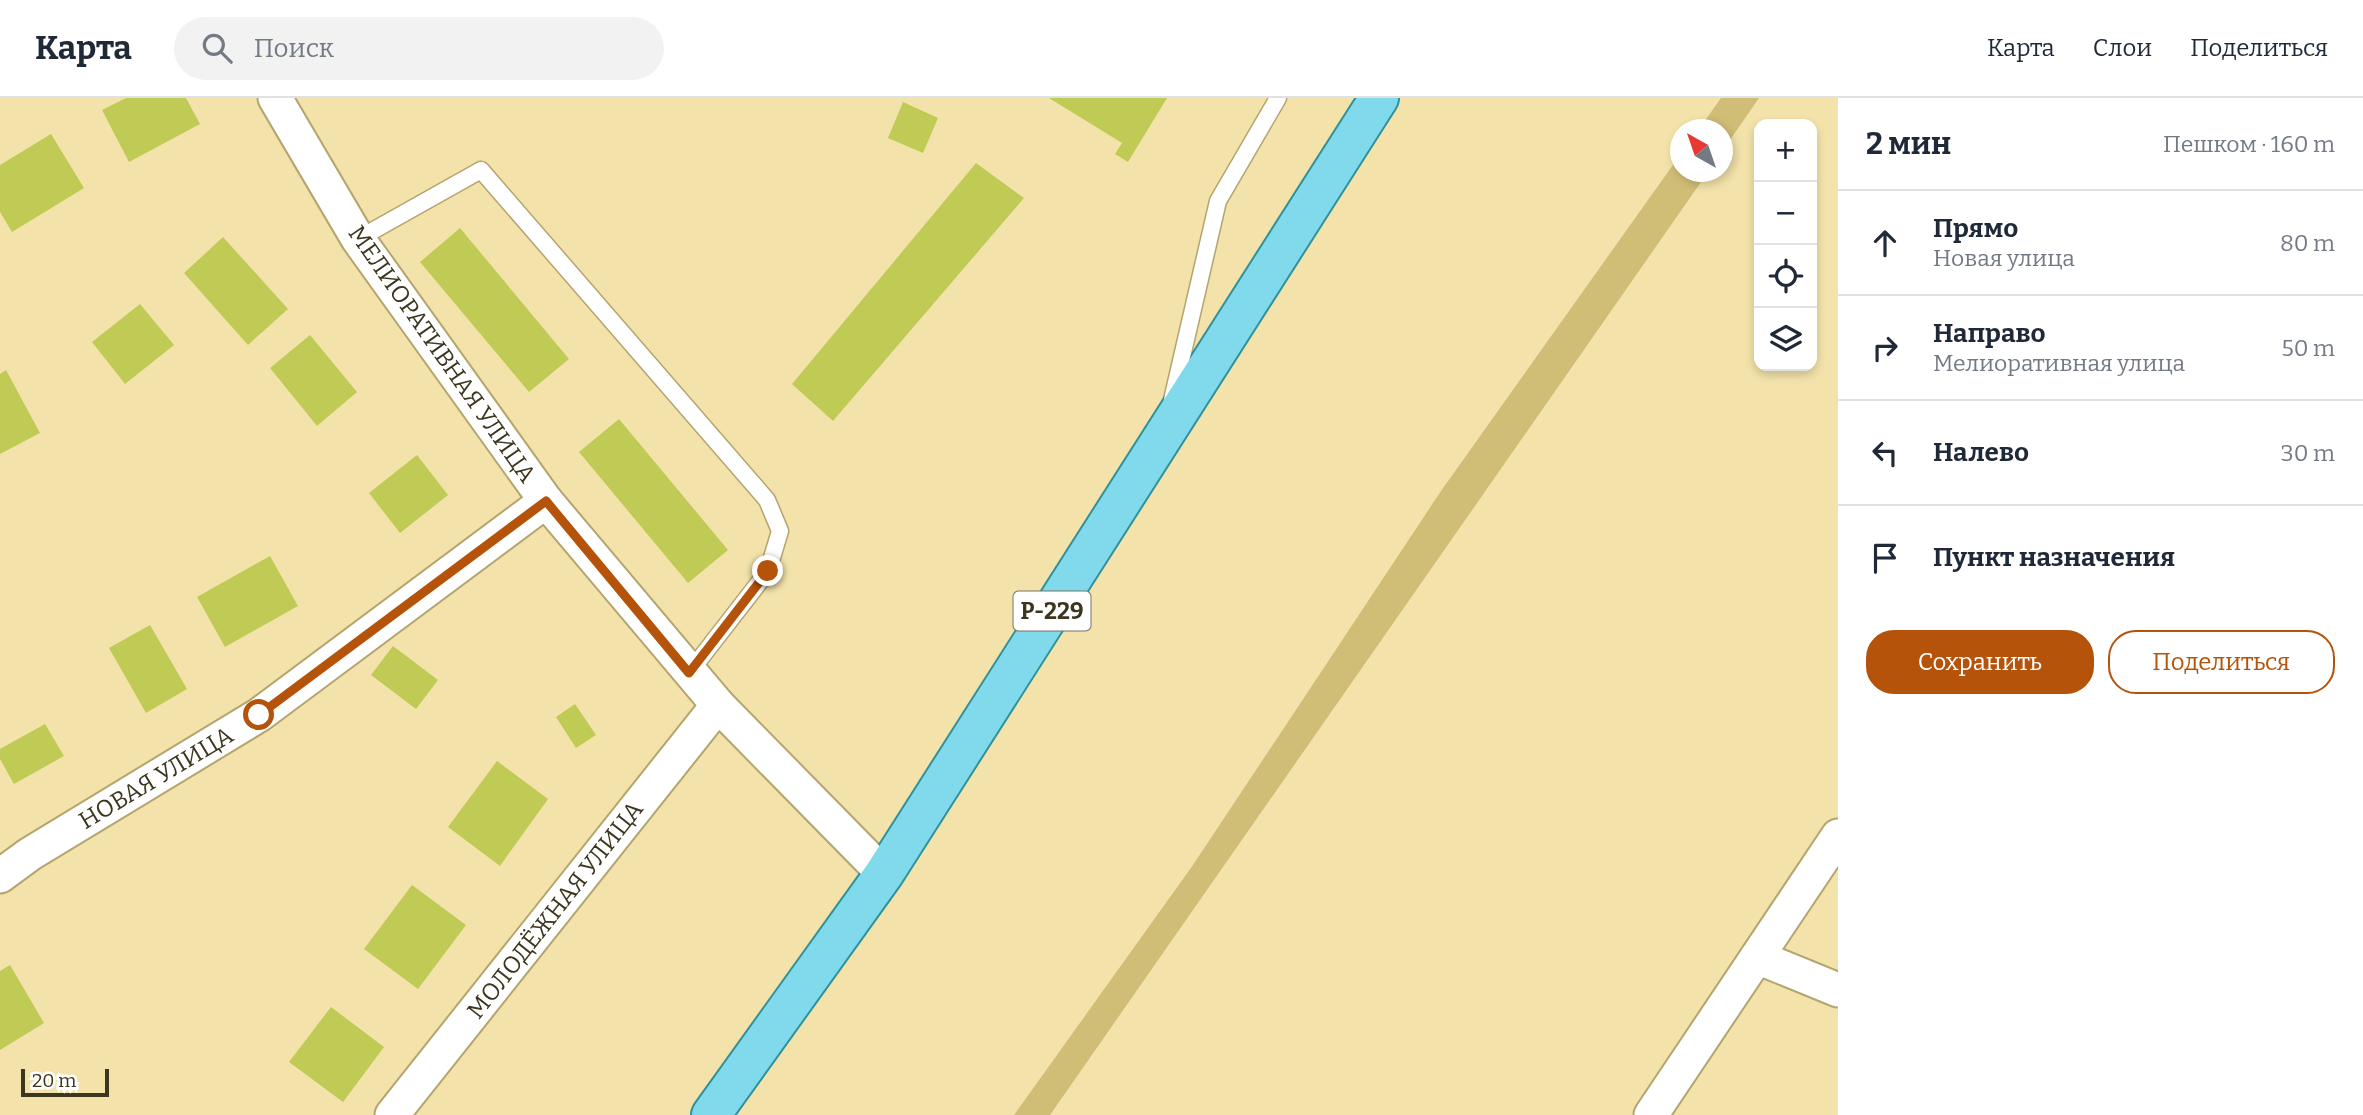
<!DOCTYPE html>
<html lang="ru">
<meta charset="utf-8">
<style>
:root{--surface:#fff;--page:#f2f2f3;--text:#1f2937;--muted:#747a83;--line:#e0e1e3;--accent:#b45309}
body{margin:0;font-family:Bitter,serif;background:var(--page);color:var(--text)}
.controls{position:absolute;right:21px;top:21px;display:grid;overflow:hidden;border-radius:14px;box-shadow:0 4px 10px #0003}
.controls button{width:63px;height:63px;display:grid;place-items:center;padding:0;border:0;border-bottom:2px solid var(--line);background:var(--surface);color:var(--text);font:35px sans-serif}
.compass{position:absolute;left:1670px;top:21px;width:63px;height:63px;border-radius:50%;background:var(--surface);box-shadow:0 4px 10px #0003;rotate:320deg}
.scale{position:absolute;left:21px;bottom:18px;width:88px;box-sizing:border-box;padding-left:7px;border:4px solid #3c361f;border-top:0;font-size:19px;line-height:24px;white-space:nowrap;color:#3c361f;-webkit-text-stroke:5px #fff;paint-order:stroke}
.stop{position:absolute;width:21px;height:21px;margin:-16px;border:5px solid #b45309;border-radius:50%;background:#fff}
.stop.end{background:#b45309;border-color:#fff;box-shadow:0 2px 7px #0008}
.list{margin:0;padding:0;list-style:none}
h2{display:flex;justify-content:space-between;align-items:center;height:91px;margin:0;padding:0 28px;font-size:30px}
h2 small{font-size:23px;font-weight:400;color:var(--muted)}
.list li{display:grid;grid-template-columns:46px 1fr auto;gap:21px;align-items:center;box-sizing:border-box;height:105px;padding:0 28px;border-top:2px solid var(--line)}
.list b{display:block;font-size:26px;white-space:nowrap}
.list p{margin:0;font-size:23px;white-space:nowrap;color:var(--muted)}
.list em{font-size:23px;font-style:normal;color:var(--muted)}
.actions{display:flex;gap:14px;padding:21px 28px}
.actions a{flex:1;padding:16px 0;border:2px solid var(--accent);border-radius:28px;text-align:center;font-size:24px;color:var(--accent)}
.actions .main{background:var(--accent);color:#fff}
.icon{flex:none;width:38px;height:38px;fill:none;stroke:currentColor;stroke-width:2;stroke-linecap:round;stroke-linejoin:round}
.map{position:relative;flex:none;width:1838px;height:1017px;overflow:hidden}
header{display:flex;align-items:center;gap:42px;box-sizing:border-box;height:98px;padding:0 35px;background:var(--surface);border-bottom:2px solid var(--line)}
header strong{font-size:33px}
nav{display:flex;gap:38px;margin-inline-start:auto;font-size:24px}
.search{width:490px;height:63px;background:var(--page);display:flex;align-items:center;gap:18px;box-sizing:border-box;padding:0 24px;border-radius:38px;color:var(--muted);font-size:26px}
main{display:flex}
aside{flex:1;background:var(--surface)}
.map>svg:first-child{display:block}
</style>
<header>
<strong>Карта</strong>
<div class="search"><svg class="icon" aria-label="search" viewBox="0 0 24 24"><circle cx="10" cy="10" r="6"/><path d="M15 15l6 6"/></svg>Поиск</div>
<nav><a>Карта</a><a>Слои</a><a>Поделиться</a></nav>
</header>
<main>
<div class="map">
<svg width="1838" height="1017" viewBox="0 0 1838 1017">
<rect width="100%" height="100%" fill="#f3e3ab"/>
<g fill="#d0bd76">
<path d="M 1721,0 L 1759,0 L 1723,52 L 1722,32 L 1699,31 Z"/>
<path d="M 1680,57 L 1680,74 L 1708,74 L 1050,1017 L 1014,1017 L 1193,767 L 1441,393 Z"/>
</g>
<g fill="#bfcb55">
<path d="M 126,0 L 186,0 L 200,26 L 129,64 L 102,12 Z"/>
<path d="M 1049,0 L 1167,0 L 1128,64 L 1115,56 L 1122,45 Z"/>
<path d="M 903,4 L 938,20 L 923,55 L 888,40 Z"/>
<path d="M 51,36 L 84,90 L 12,134 L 0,114 L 0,67 Z"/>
<path d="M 976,65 L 1024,100 L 833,323 L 792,286 Z"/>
<path d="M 460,130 L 569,261 L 529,294 L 420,164 Z"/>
<path d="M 223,139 L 288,211 L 248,247 L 184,175 Z"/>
<path d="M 140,206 L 174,247 L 125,286 L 92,244 Z"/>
<path d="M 310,237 L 357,294 L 317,328 L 270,270 Z"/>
<path d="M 6,272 L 40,335 L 0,356 L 0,276 Z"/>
<path d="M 619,321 L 728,452 L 688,485 L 579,354 Z"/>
<path d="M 417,357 L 448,397 L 400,435 L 369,395 Z"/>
<path d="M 270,458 L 298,508 L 225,549 L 197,499 Z"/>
<path d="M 150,527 L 187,591 L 146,615 L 109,550 Z"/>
<path d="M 393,548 L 438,582 L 416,611 L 371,577 Z"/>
<path d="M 575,606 L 596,637 L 576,650 L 556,619 Z"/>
<path d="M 45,626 L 64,658 L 14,686 L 0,661 L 0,651 Z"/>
<path d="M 497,663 L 548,701 L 500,768 L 448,729 Z"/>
<path d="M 412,787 L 466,827 L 418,891 L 364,851 Z"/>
<path d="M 10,867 L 44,925 L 0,952 L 0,873 Z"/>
<path d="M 331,909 L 384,949 L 343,1004 L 289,964 Z"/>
</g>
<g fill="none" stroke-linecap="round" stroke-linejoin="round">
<defs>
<g id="lane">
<path d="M 358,141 L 481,72 L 767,402 L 780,433 L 768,473 L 689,575"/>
<path d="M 1172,302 L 1218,103 L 1278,0"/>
</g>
<g id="street">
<path d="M 275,0 L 358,141 L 546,403 L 718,607 L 884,776"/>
<path d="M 0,778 L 30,756 L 259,617 L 546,403"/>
<path d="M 1757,859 L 1838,892"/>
<path d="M 392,1017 L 718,607"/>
<path d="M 1651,1017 L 1838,738"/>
</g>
<path id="primary" d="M 711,1017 L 884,776 L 1379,0"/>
</defs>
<use href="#lane" stroke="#b4a56f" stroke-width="19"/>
<use href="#street" stroke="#b4a56f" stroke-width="37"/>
<use href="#primary" stroke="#31919b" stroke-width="42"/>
<use href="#lane" stroke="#fff" stroke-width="16"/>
<use href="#street" stroke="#fff" stroke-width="33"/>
<use href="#primary" stroke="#80daeb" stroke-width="38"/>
</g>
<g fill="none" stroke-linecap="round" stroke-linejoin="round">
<path stroke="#b45309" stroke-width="9" d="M 259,617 L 546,403 L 689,575 L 768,473"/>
</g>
<g text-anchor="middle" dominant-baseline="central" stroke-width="6" stroke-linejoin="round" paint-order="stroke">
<rect fill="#fff" stroke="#767262" stroke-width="2" x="1013.5" y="493.5" width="77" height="39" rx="5"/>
<g font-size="23" font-weight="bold" fill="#3c361f">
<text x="1052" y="513">Р-229</text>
</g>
<g font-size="24" fill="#3c361f" stroke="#fff">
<text transform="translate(442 256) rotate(55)">МЕЛИОРАТИВНАЯ УЛИЦА</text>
<text transform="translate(156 680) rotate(-31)">НОВАЯ УЛИЦА</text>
<text transform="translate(555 812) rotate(-52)">МОЛОДЁЖНАЯ УЛИЦА</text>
</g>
</g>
</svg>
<div class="controls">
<button>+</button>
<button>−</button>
<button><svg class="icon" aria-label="locate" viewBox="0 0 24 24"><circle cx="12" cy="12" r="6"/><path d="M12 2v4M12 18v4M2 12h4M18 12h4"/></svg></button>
<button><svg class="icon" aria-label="layers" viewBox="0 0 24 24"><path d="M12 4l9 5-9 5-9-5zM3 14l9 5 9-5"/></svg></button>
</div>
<svg class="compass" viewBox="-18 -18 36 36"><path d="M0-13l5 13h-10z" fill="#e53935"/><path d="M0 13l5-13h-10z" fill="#747a83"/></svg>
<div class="scale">20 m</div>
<div class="stop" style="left:259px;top:617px"></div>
<div class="stop end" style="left:768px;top:473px"></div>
</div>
<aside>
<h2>2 мин<small>Пешком · 160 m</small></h2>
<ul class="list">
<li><svg class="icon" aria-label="ahead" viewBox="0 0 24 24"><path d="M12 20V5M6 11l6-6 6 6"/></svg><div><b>Прямо</b><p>Новая улица</p></div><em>80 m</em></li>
<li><svg class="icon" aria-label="right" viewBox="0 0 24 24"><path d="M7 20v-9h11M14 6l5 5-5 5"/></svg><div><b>Направо</b><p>Мелиоративная улица</p></div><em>50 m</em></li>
<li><svg class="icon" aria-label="left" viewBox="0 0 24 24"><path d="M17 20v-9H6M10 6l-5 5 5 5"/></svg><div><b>Налево</b></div><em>30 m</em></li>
<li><svg class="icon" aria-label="arrive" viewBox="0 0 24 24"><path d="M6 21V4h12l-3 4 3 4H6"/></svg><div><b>Пункт назначения</b></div></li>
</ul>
<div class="actions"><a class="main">Сохранить</a><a>Поделиться</a></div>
</aside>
</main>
